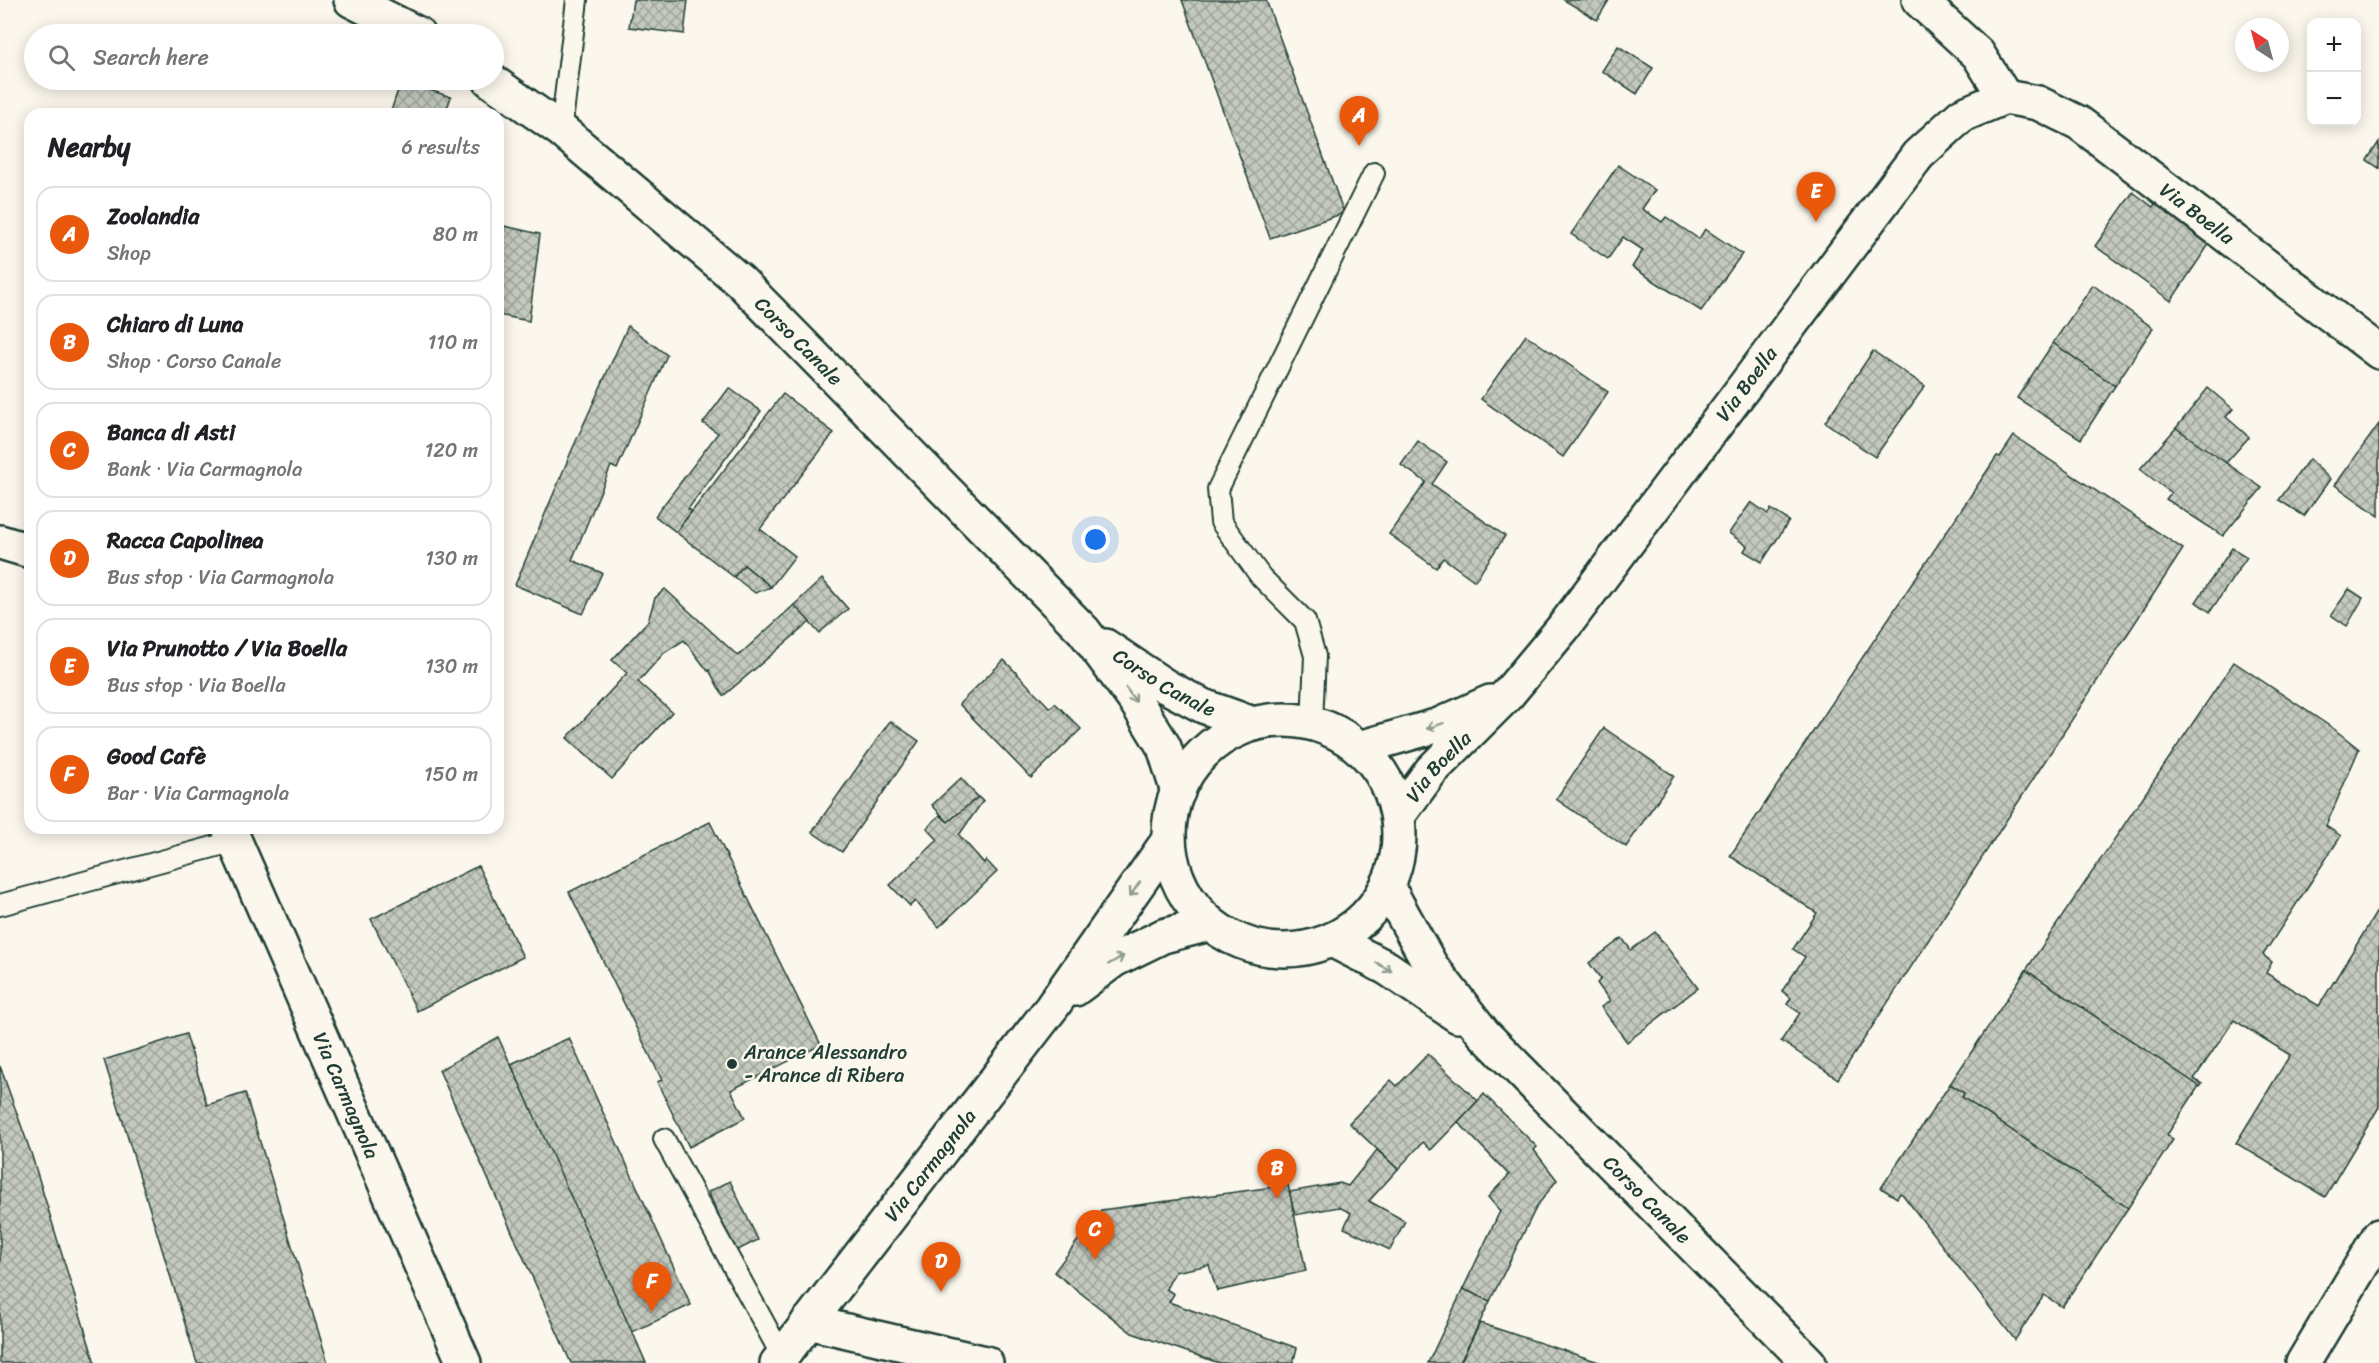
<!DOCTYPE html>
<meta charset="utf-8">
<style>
:root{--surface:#fff;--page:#f6f6f6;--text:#202124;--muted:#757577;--line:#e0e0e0;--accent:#ea580c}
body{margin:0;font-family:Sriracha,sans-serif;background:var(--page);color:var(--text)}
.controls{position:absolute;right:18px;top:18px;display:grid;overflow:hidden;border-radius:12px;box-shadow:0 3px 15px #0003}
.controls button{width:54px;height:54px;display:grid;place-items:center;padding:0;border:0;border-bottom:2px solid var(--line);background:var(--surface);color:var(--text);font:30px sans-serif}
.compass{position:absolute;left:2235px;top:18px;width:54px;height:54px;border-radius:50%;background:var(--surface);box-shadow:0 3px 15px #0003;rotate:324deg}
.you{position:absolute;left:1096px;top:540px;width:21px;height:21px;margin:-15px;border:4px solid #fff;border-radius:50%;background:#1a73e8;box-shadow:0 0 0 9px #1a73e833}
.badge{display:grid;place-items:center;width:39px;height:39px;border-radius:50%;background:var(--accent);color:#fff;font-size:20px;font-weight:700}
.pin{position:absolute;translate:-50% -50px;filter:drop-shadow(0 2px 3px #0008)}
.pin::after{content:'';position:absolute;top:32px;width:21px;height:18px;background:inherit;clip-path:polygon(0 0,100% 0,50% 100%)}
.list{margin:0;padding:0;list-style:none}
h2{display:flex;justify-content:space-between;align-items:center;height:78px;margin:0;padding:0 24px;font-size:26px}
h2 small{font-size:20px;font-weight:400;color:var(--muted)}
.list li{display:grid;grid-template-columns:39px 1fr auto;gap:18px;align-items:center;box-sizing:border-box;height:96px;margin:0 12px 12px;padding:0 12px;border:2px solid var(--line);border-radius:18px}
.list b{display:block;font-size:22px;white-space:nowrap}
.list p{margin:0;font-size:20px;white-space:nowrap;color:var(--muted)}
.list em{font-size:20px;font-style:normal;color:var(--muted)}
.icon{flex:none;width:33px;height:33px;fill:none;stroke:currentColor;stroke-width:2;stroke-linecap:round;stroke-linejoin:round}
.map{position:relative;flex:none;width:2379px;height:1363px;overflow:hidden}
.search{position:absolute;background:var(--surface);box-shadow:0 3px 15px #0003;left:24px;top:24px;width:480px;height:66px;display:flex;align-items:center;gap:15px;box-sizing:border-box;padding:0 21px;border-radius:33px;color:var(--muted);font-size:22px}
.panel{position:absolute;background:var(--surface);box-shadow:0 3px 15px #0003;left:24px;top:108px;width:480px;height:726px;border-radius:18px}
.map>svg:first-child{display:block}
</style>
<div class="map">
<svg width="2379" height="1363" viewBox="0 0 2379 1363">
<defs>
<pattern id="building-cross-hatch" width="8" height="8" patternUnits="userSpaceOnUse" patternTransform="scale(1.5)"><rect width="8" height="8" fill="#c4c9be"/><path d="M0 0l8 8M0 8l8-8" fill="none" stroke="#9fa49b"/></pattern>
</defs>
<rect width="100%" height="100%" fill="#fbf7ec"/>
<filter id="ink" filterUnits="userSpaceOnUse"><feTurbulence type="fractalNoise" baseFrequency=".0167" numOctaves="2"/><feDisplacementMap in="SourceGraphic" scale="12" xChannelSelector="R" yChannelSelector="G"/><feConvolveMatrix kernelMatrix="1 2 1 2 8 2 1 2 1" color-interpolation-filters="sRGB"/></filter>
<g filter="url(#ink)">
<g fill="url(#building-cross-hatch)" stroke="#1f3d34" stroke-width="1.5">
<path d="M 633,0 L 688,0 L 684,34 L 629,27 Z"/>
<path d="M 1182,0 L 1266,0 L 1344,213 L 1270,238 Z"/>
<path d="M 1564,0 L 1609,0 L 1597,20 Z"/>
<path d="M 1618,46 L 1653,68 L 1637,94 L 1602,71 Z"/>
<path d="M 401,81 L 451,97 L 445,114 L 390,114 Z"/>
<path d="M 2379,142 L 2379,168 L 2367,160 Z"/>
<path d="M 1618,165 L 1655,190 L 1642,209 L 1662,222 L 1666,217 L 1699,239 L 1705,229 L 1742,254 L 1701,311 L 1632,267 L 1643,250 L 1623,237 L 1608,259 L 1571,234 Z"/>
<path d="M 2133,192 L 2153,207 L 2159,198 L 2212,240 L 2171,301 L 2095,246 Z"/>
<path d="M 504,226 L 540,234 L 529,321 L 498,315 L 498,273 Z"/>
<path d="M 2093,285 L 2153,328 L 2115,386 L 2053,343 Z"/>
<path d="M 628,326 L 667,355 L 617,469 L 611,466 L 572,560 L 602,573 L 583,614 L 515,585 L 572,450 Z"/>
<path d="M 1526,335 L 1608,392 L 1563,457 L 1481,399 Z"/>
<path d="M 2053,343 L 2115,386 L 2081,439 L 2017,398 Z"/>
<path d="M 1873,351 L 1925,386 L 1875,457 L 1825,422 Z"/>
<path d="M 729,388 L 761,411 L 688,509 L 692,511 L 676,532 L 655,516 L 718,433 L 703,423 Z"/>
<path d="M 2208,388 L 2233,409 L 2226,417 L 2249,437 L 2225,464 L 2176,428 Z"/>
<path d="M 783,394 L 834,433 L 760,529 L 795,556 L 771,587 L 744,565 L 734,577 L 676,532 Z"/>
<path d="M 2379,424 L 2379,516 L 2335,485 Z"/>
<path d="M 2176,428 L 2262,488 L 2223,536 L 2166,499 L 2171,493 L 2140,469 Z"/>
<path d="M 2014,436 L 2183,549 L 1838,1079 L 1781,1041 L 1800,1013 L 1787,1004 L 1791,998 L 1782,991 L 1805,957 L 1793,949 L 1817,913 L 1730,856 L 1997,456 L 2000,457 Z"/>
<path d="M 1418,441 L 1447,462 L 1432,484 L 1505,536 L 1475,581 L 1443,558 L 1436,568 L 1389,534 L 1426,482 L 1401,465 Z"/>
<path d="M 2309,459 L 2330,479 L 2304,516 L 2279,500 Z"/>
<path d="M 1751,502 L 1768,514 L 1771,509 L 1789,521 L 1762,562 L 1744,551 L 1747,546 L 1729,533 Z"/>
<path d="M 2232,548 L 2247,557 L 2210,612 L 2196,602 Z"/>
<path d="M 744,565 L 771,587 L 755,593 L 734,577 Z"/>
<path d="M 822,579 L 848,609 L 819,633 L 794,605 Z"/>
<path d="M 665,589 L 738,656 L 794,605 L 810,622 L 723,696 L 709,670 L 708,671 L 684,640 L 664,653 L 638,682 L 672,712 L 612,779 L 567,738 L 627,673 L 612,660 L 648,621 L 655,598 Z"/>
<path d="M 2349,589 L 2363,598 L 2347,626 L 2331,615 Z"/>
<path d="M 1004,660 L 1050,708 L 1055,703 L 1081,729 L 1031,778 L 959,704 Z"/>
<path d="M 2234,662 L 2334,729 L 2359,749 L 2326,826 L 2341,836 L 2263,955 L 2272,962 L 2266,973 L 2319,1006 L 2379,908 L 2379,1107 L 2325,1197 L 2236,1143 L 2290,1055 L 2234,1020 L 2194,1079 L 2202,1084 L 2200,1087 L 2026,970 Z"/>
<path d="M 890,721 L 919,741 L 842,852 L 812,832 Z"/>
<path d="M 1604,728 L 1674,776 L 1626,847 L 1556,799 Z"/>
<path d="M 961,778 L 978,797 L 948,822 L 932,805 Z"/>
<path d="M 978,797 L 983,801 L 959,835 L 984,863 L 986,860 L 997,872 L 939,927 L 915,901 L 910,906 L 890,885 L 938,840 L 927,828 L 940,815 L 948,822 Z"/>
<path d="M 710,822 L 821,1045 L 731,1090 L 745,1118 L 689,1147 L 657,1082 L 662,1080 L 569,892 Z"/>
<path d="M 478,866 L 523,957 L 417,1011 L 371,919 Z"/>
<path d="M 1655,932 L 1698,988 L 1627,1042 L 1601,1007 L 1610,1001 L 1597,983 L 1601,979 L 1589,963 L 1622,938 L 1631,950 Z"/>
<path d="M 2026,970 L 2199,1086 L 2167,1135 L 2173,1140 L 2128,1208 L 1962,1097 L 1964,1093 L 1950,1084 Z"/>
<path d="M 186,1034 L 207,1105 L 245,1093 L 328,1363 L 197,1363 L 104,1060 Z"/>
<path d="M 498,1037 L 583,1219 L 646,1363 L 571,1363 L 439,1070 Z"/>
<path d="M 569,1038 L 691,1305 L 632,1332 L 511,1064 Z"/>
<path d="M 1428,1054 L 1478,1101 L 1431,1150 L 1423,1142 L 1398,1169 L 1349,1123 L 1391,1080 L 1397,1086 Z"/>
<path d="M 0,1066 L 31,1153 L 95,1363 L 0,1363 Z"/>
<path d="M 1950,1084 L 1964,1093 L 1962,1097 L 2128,1208 L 2062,1307 L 2044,1295 L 2015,1340 L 1903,1195 L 1900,1193 L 1897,1198 L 1881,1188 Z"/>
<path d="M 1484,1094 L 1537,1147 L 1534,1150 L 1557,1180 L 1537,1206 L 1490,1301 L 1463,1289 L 1500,1211 L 1488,1197 L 1509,1175 L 1458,1122 Z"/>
<path d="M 1377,1150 L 1398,1169 L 1369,1201 L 1405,1221 L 1390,1250 L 1344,1228 L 1351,1213 L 1339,1207 L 1295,1215 L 1289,1192 L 1340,1183 L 1348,1186 Z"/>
<path d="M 730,1181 L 758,1240 L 736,1251 L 708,1192 Z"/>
<path d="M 1288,1185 L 1306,1271 L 1217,1291 L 1209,1265 L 1175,1272 L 1166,1289 L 1174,1294 L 1169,1302 L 1297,1348 L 1293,1363 L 1219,1363 L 1132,1333 L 1054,1272 L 1101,1210 Z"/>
<path d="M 1463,1289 L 1490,1301 L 1460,1363 L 1428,1363 Z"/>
<path d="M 1480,1323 L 1504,1331 L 1602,1363 L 1460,1363 Z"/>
</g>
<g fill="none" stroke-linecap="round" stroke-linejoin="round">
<defs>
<g id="service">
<path d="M 561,130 L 577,0"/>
<path d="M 1312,723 L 1315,656 L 1305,621 L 1261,577 L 1221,522 L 1218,489 L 1374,173"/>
<path d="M 0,905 L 235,841"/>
<path d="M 664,1139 L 782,1356"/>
</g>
<g id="minor">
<path d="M 1919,0 L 1978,54 L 2005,97"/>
<path d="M 0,542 L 30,551"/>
<path d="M 1359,748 L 1439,725 L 1490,702"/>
<path id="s1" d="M 1398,816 L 1431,771 L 1508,694 L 1563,628 L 1918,155 L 1962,115 L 2005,97 L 2038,103 L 2079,123 L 2379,352"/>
<path id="s2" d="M 229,828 L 464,1363"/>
<path d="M 808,1322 L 986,1363"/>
<path d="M 2303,1363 L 2379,1236"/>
</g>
<g id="secondary">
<path d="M 1075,989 L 1114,960 L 1163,936 L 1209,924"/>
<path id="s3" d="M 777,1363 L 1052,1007 L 1168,841"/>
</g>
<g id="primary">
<path d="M 351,0 L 418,34"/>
<path id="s4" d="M 490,80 L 561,130 L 740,281 L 1084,631 L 1137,703 L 1164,747 L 1178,792"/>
<path id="s5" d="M 1105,646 L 1165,686 L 1203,706 L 1253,724"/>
<circle cx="1284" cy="835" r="115"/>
<path id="s6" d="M 1387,886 L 1431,966 L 1484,1034 L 1809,1363"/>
<path d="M 1332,940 L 1387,968 L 1458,1016"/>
</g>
</defs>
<use href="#service" stroke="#1f3d34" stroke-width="24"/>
<use href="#minor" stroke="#1f3d34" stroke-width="38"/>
<use href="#secondary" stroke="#1f3d34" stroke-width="38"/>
<use href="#primary" stroke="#1f3d34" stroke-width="38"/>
<use href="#service" stroke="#fbf7ec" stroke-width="20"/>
<use href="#minor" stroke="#fbf7ec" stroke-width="33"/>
<use href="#secondary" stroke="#fbf7ec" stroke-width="33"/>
<use href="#primary" stroke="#fbf7ec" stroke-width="33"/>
</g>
<defs><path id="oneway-shaft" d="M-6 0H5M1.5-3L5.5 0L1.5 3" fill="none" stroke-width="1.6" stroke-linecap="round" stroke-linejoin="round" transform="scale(1.5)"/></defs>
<g stroke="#8d9a90">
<use href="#oneway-shaft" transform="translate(1131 695) rotate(54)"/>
<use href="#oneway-shaft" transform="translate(1435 726) rotate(162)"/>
<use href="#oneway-shaft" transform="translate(1135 889) rotate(125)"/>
<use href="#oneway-shaft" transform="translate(1116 960) rotate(-30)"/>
<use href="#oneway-shaft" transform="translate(1384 967) rotate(29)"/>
</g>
</g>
<circle fill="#1f3d34" stroke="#fbf7ec" stroke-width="2" cx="732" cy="1064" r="6"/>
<g text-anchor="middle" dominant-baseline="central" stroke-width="5" stroke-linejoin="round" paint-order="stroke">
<g font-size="20" fill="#1f3d34" stroke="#fbf7ec">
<text stroke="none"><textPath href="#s1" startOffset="1176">Via Boella</textPath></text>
<text stroke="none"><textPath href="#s4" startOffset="405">Corso Canale</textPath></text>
<text stroke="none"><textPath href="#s1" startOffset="556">Via Boella</textPath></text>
<text stroke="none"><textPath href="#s5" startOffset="70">Corso Canale</textPath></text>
<text stroke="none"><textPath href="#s1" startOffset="64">Via Boella</textPath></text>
<text stroke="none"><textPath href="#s2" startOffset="292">Via Carmagnola</textPath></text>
<text stroke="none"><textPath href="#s3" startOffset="250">Via Carmagnola</textPath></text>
<text stroke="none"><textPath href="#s6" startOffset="410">Corso Canale</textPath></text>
</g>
<g font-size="20" fill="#1f3d34" stroke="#fbf7ec" text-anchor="start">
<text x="744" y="1052">Arance Alessandro<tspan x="744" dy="23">- Arance di Ribera</tspan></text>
</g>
</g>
</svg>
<div class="controls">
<button>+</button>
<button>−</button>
</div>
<svg class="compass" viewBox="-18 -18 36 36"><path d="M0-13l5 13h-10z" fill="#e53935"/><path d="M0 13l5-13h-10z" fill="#757577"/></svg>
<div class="you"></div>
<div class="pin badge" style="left:1359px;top:146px">A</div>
<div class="pin badge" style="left:1277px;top:1199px">B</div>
<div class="pin badge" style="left:1095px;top:1260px">C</div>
<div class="pin badge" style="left:941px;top:1292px">D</div>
<div class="pin badge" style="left:1816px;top:222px">E</div>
<div class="pin badge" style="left:652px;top:1312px">F</div>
<div class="search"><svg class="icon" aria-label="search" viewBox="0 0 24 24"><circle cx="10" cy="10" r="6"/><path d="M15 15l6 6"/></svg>Search here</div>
<section class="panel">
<h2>Nearby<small>6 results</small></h2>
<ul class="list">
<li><span class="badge">A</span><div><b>Zoolandia</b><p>Shop</p></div><em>80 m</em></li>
<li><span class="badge">B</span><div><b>Chiaro di Luna</b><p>Shop · Corso Canale</p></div><em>110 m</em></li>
<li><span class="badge">C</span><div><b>Banca di Asti</b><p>Bank · Via Carmagnola</p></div><em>120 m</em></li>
<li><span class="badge">D</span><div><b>Racca Capolinea</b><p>Bus stop · Via Carmagnola</p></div><em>130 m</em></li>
<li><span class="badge">E</span><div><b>Via Prunotto / Via Boella</b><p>Bus stop · Via Boella</p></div><em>130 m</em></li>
<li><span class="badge">F</span><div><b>Good Cafè</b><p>Bar · Via Carmagnola</p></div><em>150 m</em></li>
</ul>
</section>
</div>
